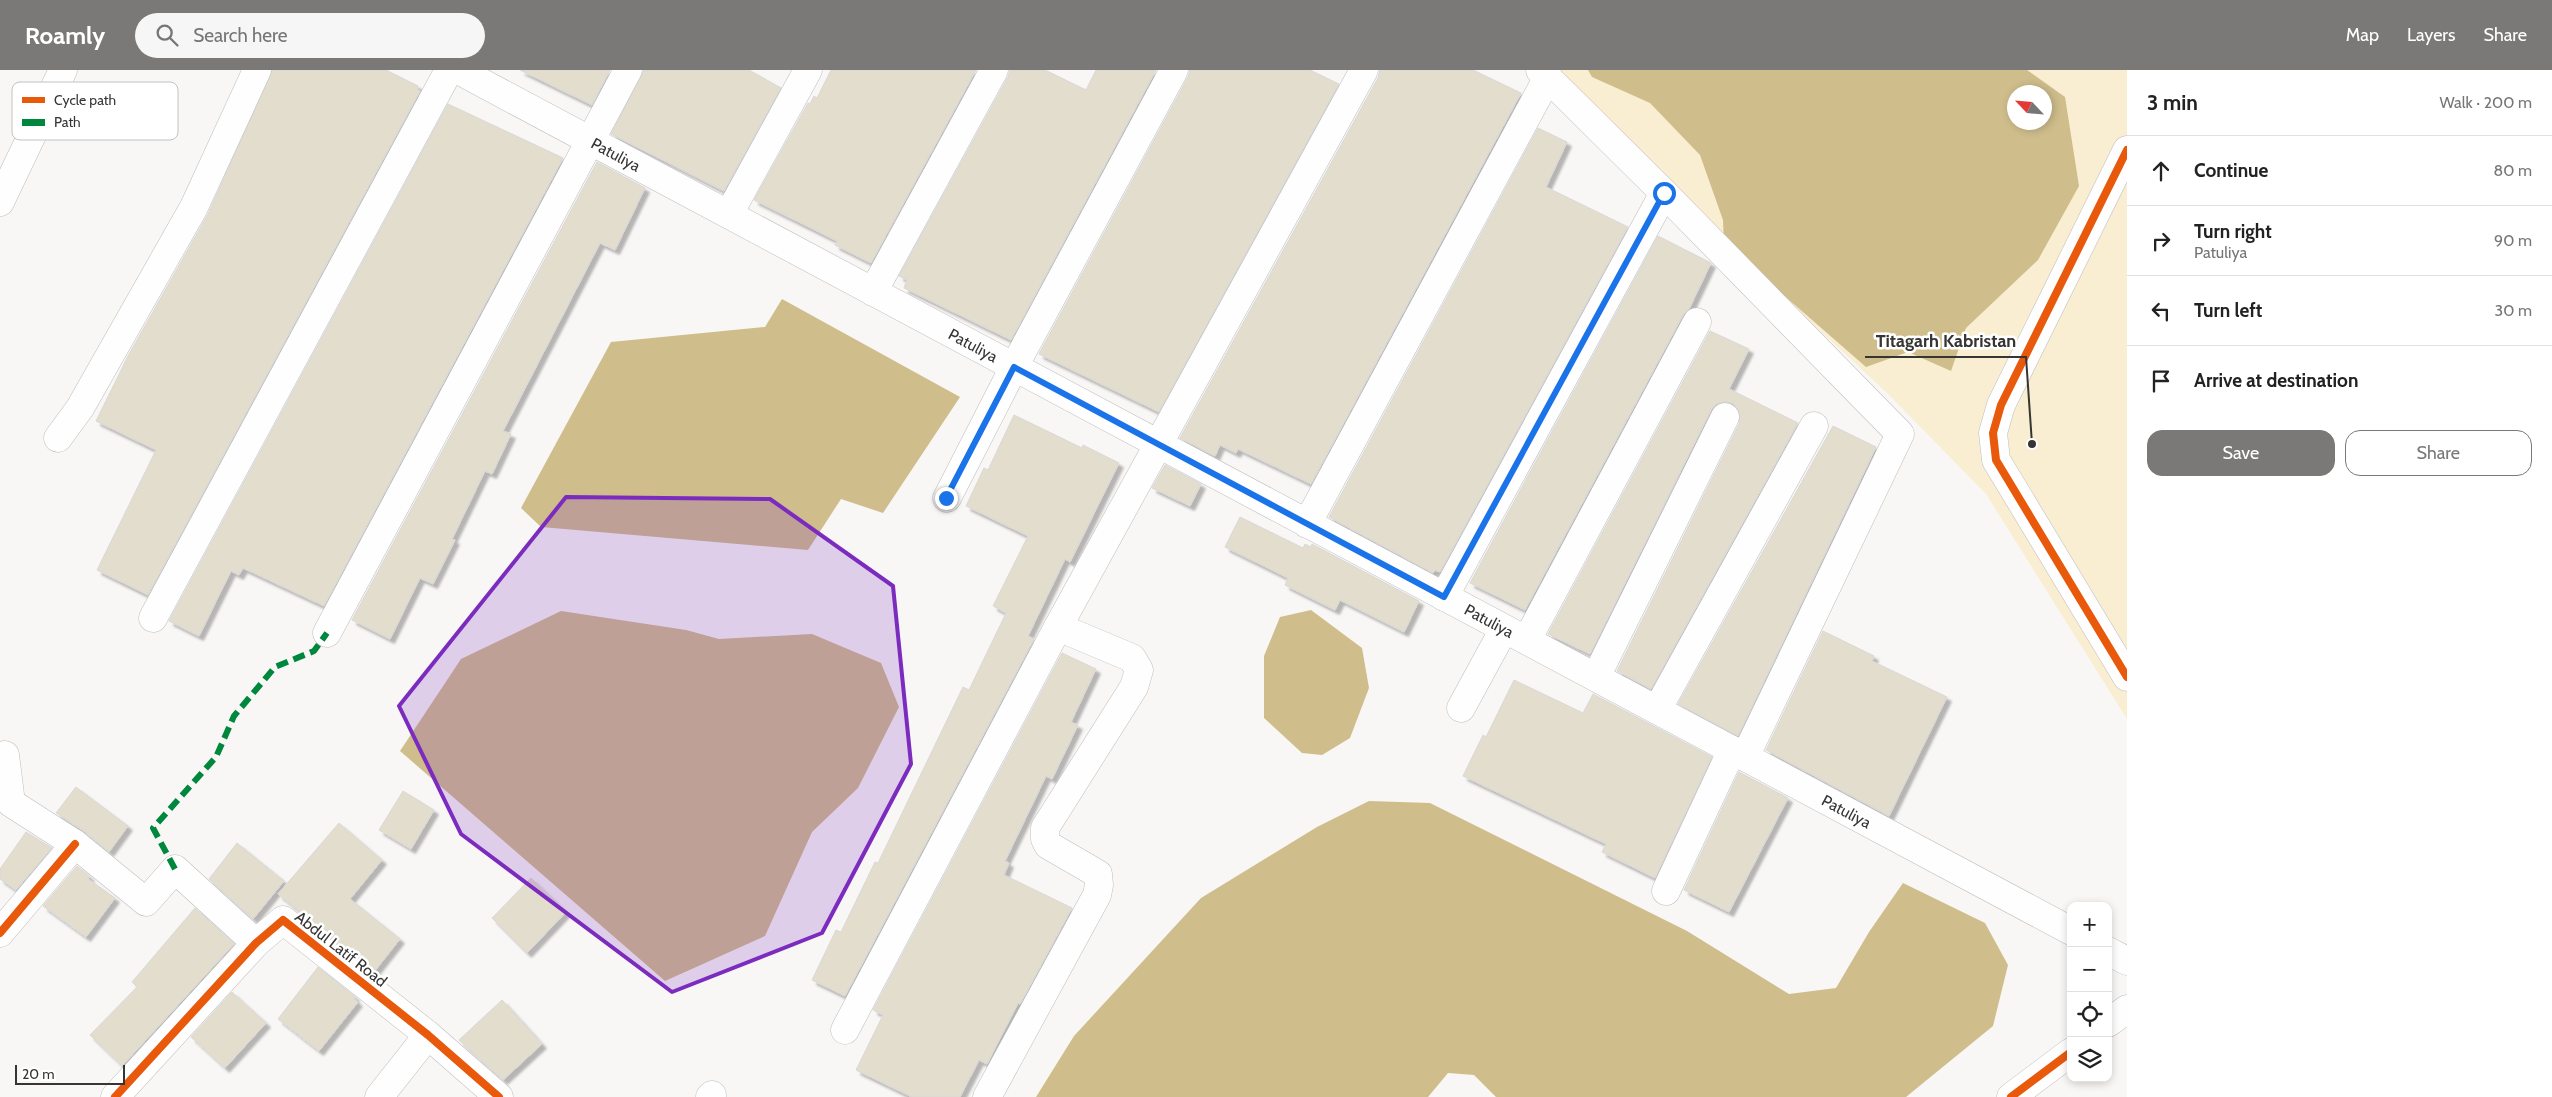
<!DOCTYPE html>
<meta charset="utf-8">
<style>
:root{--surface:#fff;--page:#f6f6f6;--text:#222;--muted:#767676;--line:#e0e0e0;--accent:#7a7978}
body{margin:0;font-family:Cabin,sans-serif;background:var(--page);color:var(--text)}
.controls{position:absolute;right:15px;bottom:15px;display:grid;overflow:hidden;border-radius:10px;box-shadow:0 2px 8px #0003}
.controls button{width:45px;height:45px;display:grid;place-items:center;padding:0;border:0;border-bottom:1px solid var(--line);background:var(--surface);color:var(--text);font:25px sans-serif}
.compass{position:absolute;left:2007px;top:15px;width:45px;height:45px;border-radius:50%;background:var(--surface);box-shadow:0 2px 8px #0003;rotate:296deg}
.scale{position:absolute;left:15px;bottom:12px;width:110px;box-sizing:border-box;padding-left:5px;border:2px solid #363534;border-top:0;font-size:14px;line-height:18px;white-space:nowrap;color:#363534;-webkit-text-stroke:4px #fff;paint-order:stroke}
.stop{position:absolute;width:15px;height:15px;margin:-11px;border:4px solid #1a73e8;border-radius:50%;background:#fff}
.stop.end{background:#1a73e8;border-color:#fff;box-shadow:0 1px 5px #0008}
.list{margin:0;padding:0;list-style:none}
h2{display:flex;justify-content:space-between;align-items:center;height:65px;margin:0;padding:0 20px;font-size:21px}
h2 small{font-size:16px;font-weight:400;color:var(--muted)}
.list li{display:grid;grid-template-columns:32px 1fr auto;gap:15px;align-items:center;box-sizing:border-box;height:70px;padding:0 20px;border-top:1px solid var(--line)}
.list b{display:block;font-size:19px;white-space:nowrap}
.list p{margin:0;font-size:16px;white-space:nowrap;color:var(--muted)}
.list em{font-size:16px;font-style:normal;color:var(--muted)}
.actions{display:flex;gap:10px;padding:15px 20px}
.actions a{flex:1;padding:11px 0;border:1px solid var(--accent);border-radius:15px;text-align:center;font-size:18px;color:var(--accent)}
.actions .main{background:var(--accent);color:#fff}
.icon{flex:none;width:28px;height:28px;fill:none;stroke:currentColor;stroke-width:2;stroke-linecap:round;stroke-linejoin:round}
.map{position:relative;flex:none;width:2127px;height:1027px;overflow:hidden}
header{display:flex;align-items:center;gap:30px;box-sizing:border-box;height:70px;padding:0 25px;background:var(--accent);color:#fff}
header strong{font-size:24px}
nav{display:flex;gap:28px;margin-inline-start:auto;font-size:18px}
.search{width:350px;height:45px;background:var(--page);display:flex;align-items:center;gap:12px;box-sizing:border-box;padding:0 18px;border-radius:28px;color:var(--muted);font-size:19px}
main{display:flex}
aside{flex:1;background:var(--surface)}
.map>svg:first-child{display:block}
</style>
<header>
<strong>Roamly</strong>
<div class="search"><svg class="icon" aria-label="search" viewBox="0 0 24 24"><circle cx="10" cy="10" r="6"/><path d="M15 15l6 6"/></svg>Search here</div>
<nav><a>Map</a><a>Layers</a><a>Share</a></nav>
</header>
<main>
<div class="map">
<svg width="2127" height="1027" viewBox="0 0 2127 1027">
<defs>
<filter id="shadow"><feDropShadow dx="4.5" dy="4.5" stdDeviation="1" flood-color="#0004"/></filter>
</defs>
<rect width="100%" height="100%" fill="#f8f7f5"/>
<path fill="#f9eed1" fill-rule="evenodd" d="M 1540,0 L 2127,0 L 2127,649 L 1986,424 L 1887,323 ZM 2014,22 L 2044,22 L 2044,52 L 2014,52 Z"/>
<g fill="#cfbd8c" fill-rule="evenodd">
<path d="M 1588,0 L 2027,0 L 2065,27 L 2079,116 L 2038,190 L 1966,258 L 1951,301 L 1908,282 L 1866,297 L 1724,173 L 1723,150 L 1700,85 L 1650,33 L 1592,7 ZM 2014,22 L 2044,22 L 2044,52 L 2014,52 Z"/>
<path d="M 782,229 L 960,327 L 883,443 L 841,429 L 808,480 L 541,457 L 521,438 L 611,272 L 765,257 Z"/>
<path d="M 1311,540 L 1362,578 L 1369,618 L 1350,668 L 1322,685 L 1302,683 L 1264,648 L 1264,586 L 1280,547 Z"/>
<path d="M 561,541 L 686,560 L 719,569 L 812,564 L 881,593 L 899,637 L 858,718 L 812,762 L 765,866 L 665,911 L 400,681 L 461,589 Z"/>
<path d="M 1369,731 L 1430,733 L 1687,861 L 1789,924 L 1836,918 L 1869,862 L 1903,813 L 1985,853 L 2008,895 L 1993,956 L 1906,1027 L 1496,1027 L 1474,1005 L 1448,1003 L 1428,1027 L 1036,1027 L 1074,966 L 1201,828 L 1317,757 Z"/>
</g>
<g fill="#e3ddce" stroke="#d9d8d6" filter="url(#shadow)">
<path d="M 272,0 L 386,0 L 418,16 L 417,19 L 420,21 L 148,525 L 97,500 L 156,380 L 96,351 L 128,286 L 208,144 Z"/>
<path d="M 520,0 L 610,0 L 592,35 Z"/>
<path d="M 644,0 L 749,0 L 781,18 L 724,121 L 611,64 Z"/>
<path d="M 831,0 L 976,0 L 871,193 L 835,175 L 837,171 L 754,130 L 808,33 L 810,34 L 814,26 L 817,28 Z"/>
<path d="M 1010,0 L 1045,0 L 1086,20 L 1096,0 L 1156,0 L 1011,270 L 904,218 L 907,210 L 899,206 L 1008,7 Z"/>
<path d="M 1190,0 L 1310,0 L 1339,14 L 1159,342 L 1039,284 L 1188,7 Z"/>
<path d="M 1380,0 L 1473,0 L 1521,23 L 1311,414 L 1238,379 L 1236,383 L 1220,375 L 1215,386 L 1180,368 L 1378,8 Z"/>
<path d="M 448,34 L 563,88 L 324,536 L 243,498 L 239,505 L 231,501 L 199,566 L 169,551 Z"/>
<path d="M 1538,58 L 1567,72 L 1546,117 L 1628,157 L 1440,502 L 1435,500 L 1433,503 L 1329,447 Z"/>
<path d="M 597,92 L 645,118 L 615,180 L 600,173 L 503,361 L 511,364 L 492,404 L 485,401 L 452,469 L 455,470 L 433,514 L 420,508 L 390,569 L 352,550 Z"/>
<path d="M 1658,166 L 1711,193 L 1689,239 L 1683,245 L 1525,540 L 1470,513 Z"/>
<path d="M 1710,261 L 1749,279 L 1729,319 L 1798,353 L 1651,619 L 1617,601 L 1739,354 L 1740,346 L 1738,339 L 1732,333 L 1724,332 L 1716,334 L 1711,340 L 1590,584 L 1548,564 Z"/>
<path d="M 1014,345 L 1082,378 L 1083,375 L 1119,393 L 1070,492 L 1065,489 L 1028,566 L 1034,569 L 845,926 L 812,910 L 836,860 L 841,862 L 875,792 L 878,793 L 963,617 L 969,620 L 1006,543 L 993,536 L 1028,466 L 966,436 L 984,398 L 988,400 Z"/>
<path d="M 1833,356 L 1876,377 L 1738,666 L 1678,634 Z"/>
<path d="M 1165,395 L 1201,414 L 1190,436 L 1152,418 Z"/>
<path d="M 1240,447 L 1303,478 L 1305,474 L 1311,477 L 1312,474 L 1419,531 L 1404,562 L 1340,530 L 1335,540 L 1285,515 L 1288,508 L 1225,477 Z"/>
<path d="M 1823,561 L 1874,586 L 1872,591 L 1947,627 L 1889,746 L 1766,680 Z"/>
<path d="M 1062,583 L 1096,599 L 1071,652 L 1078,655 L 1052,709 L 1046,706 L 1005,791 L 1009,793 L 1004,805 L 1072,838 L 1020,934 L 1018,933 L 987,994 L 979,990 L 960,1027 L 912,1027 L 856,1000 L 883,945 L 873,940 Z"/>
<path d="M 1514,610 L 1583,643 L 1593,624 L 1712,687 L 1655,808 L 1602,782 L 1606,774 L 1463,706 L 1483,665 L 1486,667 Z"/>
<path d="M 1739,702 L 1788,728 L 1729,842 L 1684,820 Z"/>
<path d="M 76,717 L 128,756 L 109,782 L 84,761 L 56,743 Z"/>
<path d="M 403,721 L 434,740 L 411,779 L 379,760 Z"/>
<path d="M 339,753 L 382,790 L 350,829 L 400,869 L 374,902 L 278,824 Z"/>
<path d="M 26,762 L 52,778 L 16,820 L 0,809 L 0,799 Z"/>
<path d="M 237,773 L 284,811 L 253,849 L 209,809 Z"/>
<path d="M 77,796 L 90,807 L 88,809 L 115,828 L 86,867 L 43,836 Z"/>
<path d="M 531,808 L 566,842 L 527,883 L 492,848 Z"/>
<path d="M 195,838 L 234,874 L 122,996 L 90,965 L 137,917 L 132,912 Z"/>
<path d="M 318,897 L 355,927 L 354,929 L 358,932 L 319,981 L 278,949 Z"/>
<path d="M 232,922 L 266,953 L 225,998 L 191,967 Z"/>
<path d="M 502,930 L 542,974 L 503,1010 L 459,970 Z"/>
</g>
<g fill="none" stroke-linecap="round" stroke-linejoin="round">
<defs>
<g id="minor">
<path id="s1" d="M 458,0 L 2071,861"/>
<path d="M 1540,0 L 1664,123 L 1900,364 L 1745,687"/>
<path d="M 2127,80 L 2001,335 L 1993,363 L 1996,390 L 2127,607"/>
<path d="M 0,132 L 63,0"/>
<path d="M 729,144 L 808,0"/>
<path d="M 873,222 L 994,0"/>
<path d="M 58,368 L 80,338 L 194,137 L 257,0"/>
<path d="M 947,428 L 1014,297 L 1174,0"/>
<path d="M 1307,454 L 1548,7"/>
<path d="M 1444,527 L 1664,123"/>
<path d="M 153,548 L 449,0"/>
<path d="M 327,563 L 628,0"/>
<path d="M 1527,570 L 1697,252"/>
<path d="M 1596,607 L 1725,347"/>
<path d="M 1461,638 L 1504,559"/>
<path d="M 1657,640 L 1814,356"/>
<path d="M 5,685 L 11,733 L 75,774 L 146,832 L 175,799 L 256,873"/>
<path d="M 1666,821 L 1732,680"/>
<path d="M 0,863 L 75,774"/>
<path d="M 2108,881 L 2127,891"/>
<path d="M 2108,953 L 2127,939"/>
<path d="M 845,960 L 1058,557 L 1364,0"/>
<path d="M 115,1027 L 256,873 L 283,850 L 428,965 L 499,1027"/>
<path d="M 379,1027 L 428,965"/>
<path d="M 710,1027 L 712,1025"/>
<path d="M 987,1027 L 1097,825 L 1099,815 L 1098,804 L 1048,775 L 1045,769 L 1045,758 L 1134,617 L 1139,600 L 1132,588 L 1058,557"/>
<path d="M 2011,1027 L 2071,982"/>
</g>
</defs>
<use href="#minor" stroke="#bebdbc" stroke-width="29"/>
<use href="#minor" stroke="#fefefe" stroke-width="28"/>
<path stroke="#00873e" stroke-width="6" stroke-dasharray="12 6" stroke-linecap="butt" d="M 175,799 L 153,758 L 216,687 L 234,646 L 275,597 L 314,581 L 327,563"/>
<defs>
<g id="cycleway">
<path d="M 2127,80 L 2001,335 L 1993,363 L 1996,390 L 2127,607"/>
<path d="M 0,863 L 75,774"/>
<path d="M 115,1027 L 256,873 L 283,850 L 428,965 L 499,1027"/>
<path d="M 2011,1027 L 2071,982"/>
</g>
</defs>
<use href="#cycleway" stroke="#fff" stroke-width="11"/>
<use href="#cycleway" stroke="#e8590c" stroke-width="8"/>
</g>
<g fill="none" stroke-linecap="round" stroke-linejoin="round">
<path stroke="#1a73e8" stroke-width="6" d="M 946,428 L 1014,297 L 1444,527 L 1664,123"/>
</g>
<path fill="#7b2cbf" fill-opacity="0.2" stroke="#7b2cbf" stroke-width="4" stroke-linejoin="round" d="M 566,427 L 770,429 L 893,516 L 911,694 L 822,863 L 672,922 L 461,764 L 399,636 Z"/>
<g text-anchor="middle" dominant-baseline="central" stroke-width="5" stroke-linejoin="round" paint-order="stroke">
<g font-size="16" fill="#363534" stroke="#fff">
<text stroke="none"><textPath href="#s1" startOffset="179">Patuliya</textPath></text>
<text stroke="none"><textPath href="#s1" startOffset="584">Patuliya</textPath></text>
<text stroke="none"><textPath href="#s1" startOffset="1169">Patuliya</textPath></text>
<text stroke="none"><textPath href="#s1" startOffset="1574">Patuliya</textPath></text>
<text transform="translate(341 879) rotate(38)">Abdul Latif Road</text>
</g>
</g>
<rect x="12" y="12" width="166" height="58" rx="8" fill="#fff" stroke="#c3c2c2" stroke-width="1"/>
<rect x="22" y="27" width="23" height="6" fill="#e8590c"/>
<rect x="22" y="49" width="23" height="7" fill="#00873e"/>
<g font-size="14" fill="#363534">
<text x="54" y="35">Cycle path</text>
<text x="54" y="57">Path</text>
</g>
<path fill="none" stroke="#363534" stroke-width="2" d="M2032 374L2026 287H1865"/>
<circle fill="#363534" stroke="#fff" stroke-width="2" cx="2032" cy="374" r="5"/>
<g font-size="18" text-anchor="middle" font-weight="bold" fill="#363534" stroke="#fff" stroke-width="5" stroke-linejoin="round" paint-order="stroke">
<text x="1946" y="277">Titagarh Kabristan</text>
</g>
</svg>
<div class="controls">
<button>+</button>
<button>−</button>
<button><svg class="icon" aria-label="locate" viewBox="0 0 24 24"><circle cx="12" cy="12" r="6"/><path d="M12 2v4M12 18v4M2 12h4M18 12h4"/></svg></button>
<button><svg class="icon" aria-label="layers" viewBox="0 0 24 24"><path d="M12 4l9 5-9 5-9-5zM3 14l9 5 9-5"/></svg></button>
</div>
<svg class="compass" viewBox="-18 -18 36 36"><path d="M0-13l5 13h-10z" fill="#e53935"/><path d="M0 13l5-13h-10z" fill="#767676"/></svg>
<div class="scale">20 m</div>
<div class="stop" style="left:1664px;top:123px"></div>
<div class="stop end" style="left:946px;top:428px"></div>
</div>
<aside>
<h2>3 min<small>Walk · 200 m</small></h2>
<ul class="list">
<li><svg class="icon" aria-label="ahead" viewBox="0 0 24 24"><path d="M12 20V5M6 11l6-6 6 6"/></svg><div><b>Continue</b></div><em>80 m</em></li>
<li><svg class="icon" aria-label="right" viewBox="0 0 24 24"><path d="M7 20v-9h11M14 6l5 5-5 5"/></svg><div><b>Turn right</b><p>Patuliya</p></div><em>90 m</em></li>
<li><svg class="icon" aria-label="left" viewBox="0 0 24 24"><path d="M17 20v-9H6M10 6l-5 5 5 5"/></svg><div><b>Turn left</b></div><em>30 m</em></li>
<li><svg class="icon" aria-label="arrive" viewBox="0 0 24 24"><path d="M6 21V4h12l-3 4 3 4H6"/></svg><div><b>Arrive at destination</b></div></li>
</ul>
<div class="actions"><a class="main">Save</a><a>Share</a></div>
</aside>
</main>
